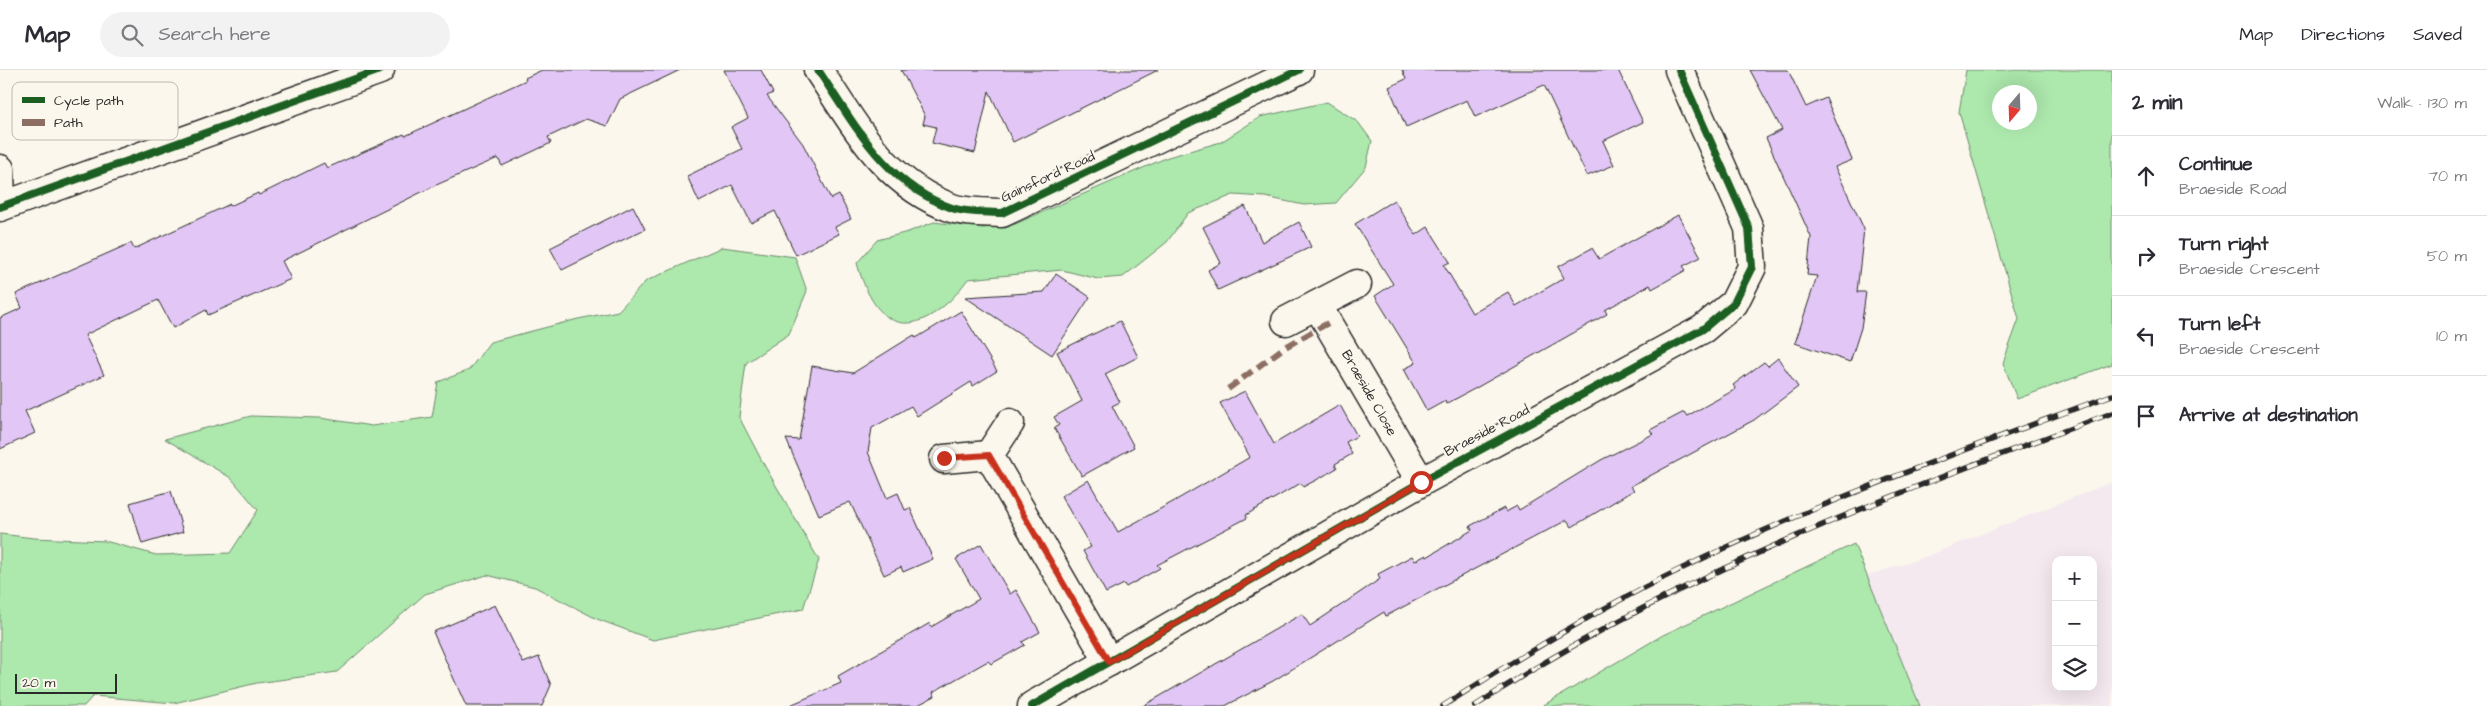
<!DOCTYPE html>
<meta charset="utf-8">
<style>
:root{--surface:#fff;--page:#f2f2f3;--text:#2b2b33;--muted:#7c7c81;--line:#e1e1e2}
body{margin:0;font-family:"Architects Daughter",sans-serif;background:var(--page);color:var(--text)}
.controls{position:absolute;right:15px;bottom:15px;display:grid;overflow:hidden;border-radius:10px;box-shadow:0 5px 20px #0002}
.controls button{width:45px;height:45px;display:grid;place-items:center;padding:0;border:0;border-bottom:1px solid var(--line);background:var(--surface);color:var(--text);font:25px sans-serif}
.compass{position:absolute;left:1992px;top:15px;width:45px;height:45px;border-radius:50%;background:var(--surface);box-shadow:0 5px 20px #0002;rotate:199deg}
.scale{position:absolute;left:15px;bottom:12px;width:102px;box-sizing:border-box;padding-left:5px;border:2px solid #2b2b2b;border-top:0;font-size:14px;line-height:18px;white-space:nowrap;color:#2b2b2b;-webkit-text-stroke:4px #fbf7ec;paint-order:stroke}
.stop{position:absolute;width:15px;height:15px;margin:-11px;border:4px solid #c8321e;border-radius:50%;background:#fff}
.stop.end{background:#c8321e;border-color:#fff;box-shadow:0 1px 5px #0008}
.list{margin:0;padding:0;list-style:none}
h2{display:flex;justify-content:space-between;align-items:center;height:65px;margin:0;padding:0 20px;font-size:21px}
h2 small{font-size:16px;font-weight:400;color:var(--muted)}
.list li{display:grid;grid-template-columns:32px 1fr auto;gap:15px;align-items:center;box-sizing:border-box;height:80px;padding:0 20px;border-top:1px solid var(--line)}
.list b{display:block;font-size:19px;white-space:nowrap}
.list p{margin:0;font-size:16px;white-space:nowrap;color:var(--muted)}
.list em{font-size:16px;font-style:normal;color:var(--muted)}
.icon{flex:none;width:28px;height:28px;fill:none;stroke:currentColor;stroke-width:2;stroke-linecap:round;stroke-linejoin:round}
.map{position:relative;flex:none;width:2112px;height:636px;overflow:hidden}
header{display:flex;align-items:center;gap:30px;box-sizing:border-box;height:70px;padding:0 25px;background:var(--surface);border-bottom:1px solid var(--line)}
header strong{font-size:24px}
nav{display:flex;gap:28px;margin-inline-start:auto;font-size:18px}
.search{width:350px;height:45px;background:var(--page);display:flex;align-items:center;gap:12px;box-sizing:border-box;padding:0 18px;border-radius:28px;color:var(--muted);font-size:19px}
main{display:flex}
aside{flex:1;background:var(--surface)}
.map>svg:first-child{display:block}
</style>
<header>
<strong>Map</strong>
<div class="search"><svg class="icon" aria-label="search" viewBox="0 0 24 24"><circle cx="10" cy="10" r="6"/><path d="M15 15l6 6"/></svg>Search here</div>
<nav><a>Map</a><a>Directions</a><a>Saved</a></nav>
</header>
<main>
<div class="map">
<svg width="2112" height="636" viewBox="0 0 2112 636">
<rect width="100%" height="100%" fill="#fbf7ec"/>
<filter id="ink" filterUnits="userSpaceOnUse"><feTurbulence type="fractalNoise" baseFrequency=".02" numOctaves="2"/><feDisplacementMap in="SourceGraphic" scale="10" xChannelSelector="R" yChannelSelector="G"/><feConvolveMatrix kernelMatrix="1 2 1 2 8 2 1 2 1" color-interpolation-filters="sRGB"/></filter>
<g filter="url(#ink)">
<path fill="#f4e9ef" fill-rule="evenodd" d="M 2112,412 L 2112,636 L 1920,636 L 1866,506 L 1922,488 ZM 2056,490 L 2093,490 L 2093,617 L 2056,617 Z"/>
<g fill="#ade8ad" stroke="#6c8a6c" fill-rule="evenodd">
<path d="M 1966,0 L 2112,0 L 2112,294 L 2017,329 L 2003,293 L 2019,249 L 1959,42 ZM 2030,22 L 2030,52 L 2000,52 L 2000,22 Z"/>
<path d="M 1327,32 L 1358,52 L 1372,71 L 1366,97 L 1336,133 L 1304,135 L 1265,127 L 1233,125 L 1188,143 L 1167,172 L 1123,207 L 1098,209 L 1062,200 L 968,209 C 961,218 954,228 945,235 C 897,276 870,241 857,193 L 877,170 L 908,162 L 934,152 L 982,158 L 1015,154 L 1168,87 L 1221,72 L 1260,47 Z"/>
<path d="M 722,177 L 795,187 L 807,221 L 789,264 L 746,293 L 739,347 L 763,393 L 819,490 L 803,539 L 653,570 L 597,549 L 535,517 L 487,505 L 425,524 L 337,602 L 257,613 L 174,633 L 93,626 L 84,636 L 0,636 L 0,464 L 34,468 L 105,471 L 156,485 L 230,483 L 258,440 L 231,408 L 165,369 L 251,346 L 320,348 L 372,356 L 432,347 L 438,312 L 469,300 L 490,272 L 578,249 L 618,241 L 646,211 Z"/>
<path d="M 1854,474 L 1920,636 L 1542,636 L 1663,565 Z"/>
</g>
<g fill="#e2c7f6" stroke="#2b2b2b">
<path d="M 542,0 L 680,0 L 620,29 L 607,56 L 586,49 L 548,67 L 551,73 L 502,96 L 498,88 L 434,116 L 282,191 L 291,209 L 208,245 L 206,240 L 173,258 L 158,230 L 85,265 L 104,305 L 25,341 L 35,363 L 0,379 L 0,248 L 22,238 L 16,224 L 131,173 L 134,179 L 230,134 L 230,136 L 258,123 L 259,125 L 324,93 L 327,98 L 404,64 L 405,66 L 526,10 L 525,8 Z"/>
<path d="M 724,0 L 761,0 L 773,23 L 767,26 L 803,74 L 831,129 L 839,125 L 851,149 L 835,157 L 839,164 L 796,185 L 775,141 L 751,153 L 732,115 L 699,132 L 687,106 L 742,79 L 731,57 L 748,48 Z"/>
<path d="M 901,0 L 1158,0 L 1013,72 L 989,21 L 975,83 L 932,73 L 936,57 L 923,54 L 925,46 Z"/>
<path d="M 1402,0 L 1618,0 L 1643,52 L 1603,71 L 1614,95 L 1587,106 L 1544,15 L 1475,47 L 1467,30 L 1406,57 L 1389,17 L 1406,9 Z"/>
<path d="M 1750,0 L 1788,0 L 1806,37 L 1826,28 L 1852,90 L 1835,97 L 1864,159 L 1857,222 L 1866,222 L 1861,258 L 1850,292 L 1795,273 L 1817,206 L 1807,205 L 1811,167 L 1766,68 L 1782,60 Z"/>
<path d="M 1394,130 L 1416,165 L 1428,157 L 1450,192 L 1444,195 L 1472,243 L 1508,222 L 1516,236 L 1564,208 L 1558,197 L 1592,178 L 1599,189 L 1678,145 L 1701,187 L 1683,196 L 1686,200 L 1652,219 L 1650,215 L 1605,240 L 1607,244 L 1476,318 L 1446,334 L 1445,331 L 1427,341 L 1404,299 L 1416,293 L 1375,226 L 1393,214 L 1355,154 Z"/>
<path d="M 633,136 L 645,159 L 562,200 L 550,178 Z"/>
<path d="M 1245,136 L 1262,172 L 1299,152 L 1311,177 L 1218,220 L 1208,200 L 1221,193 L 1203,157 Z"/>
<path d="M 1056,204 L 1090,227 L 1052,285 L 965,227 L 1044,222 Z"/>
<path d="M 961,241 L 997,301 L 973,316 L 971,312 L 917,346 L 911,336 L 872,358 L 868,382 L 887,428 L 898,423 L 905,440 L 910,438 L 933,489 L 903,502 L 901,497 L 884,505 L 850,432 L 819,445 L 786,369 L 799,370 L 812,296 L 853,303 L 914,265 L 916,268 Z"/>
<path d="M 1120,251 L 1138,287 L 1105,304 L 1120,332 L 1112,336 L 1134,377 L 1082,406 L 1054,358 L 1059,355 L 1054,347 L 1082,331 L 1057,282 Z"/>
<path d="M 1778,288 L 1798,317 L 1754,350 L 1631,416 L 1634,420 L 1572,457 L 1567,450 L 1386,546 L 1384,542 L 1273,611 L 1225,636 L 1143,636 L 1302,544 L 1310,556 L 1380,509 L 1378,504 L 1412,486 L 1415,491 L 1426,485 L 1427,487 L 1472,460 L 1470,456 L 1504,438 L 1506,442 L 1517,436 L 1519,440 L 1601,390 L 1653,364 L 1650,360 L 1684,342 L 1687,346 L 1736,319 L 1733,315 L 1749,303 L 1764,292 L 1768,296 Z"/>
<path d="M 1245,321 L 1274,374 L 1340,335 L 1357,366 L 1346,372 L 1352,384 L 1335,394 L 1337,398 L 1320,408 L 1303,417 L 1301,413 L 1246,445 L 1247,448 L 1157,495 L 1160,498 L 1126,517 L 1124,514 L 1106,523 L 1083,481 L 1091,477 L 1061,426 L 1088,410 L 1118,462 L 1171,433 L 1250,387 L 1220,333 Z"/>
<path d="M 171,421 L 183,462 L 142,474 L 130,433 Z"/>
<path d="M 981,474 L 1010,524 L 1016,520 L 1040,562 L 1022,572 L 1025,575 L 991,594 L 988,591 L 933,622 L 935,626 L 916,636 L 788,636 L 841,613 L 838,606 L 930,553 L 931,557 L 979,529 L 956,489 Z"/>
<path d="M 495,535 L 523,593 L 539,587 L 551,615 L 542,636 L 466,636 L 433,562 Z"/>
</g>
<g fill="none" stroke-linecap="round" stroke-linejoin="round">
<defs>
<g id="street">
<path d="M 818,0 C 855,55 885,114 952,138 C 966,143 986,142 1002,143 L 1299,0"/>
<path d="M 0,99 L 1,136"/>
<path d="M 1317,235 L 1421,412"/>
<path d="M 1286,251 L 1357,214"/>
<path d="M 1010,353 L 989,385 L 1109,592"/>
<path d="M 944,389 L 989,385"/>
<path d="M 1032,636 L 1421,412 L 1703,259 L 1734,233 L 1752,197 L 1749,158 L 1679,0"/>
</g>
<path id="secondary" d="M 0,137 L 380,0"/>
</defs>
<use href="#street" stroke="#2b2b2b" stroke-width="31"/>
<use href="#secondary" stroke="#2b2b2b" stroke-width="31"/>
<use href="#street" stroke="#fbf7ec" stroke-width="28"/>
<use href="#secondary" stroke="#fbf7ec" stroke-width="28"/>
<defs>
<g id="rail">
<path d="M 1443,636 C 1494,603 1545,572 1598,542 C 1760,452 1938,390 2112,325"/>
<path d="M 1475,636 C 1671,506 1893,424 2112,343"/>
</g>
</defs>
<use href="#rail" stroke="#2b2b2b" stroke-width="5.5"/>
<use href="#rail" stroke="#fbf7ec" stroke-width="4" stroke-dasharray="11" stroke-linecap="butt"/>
<path stroke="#8d6e63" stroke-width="6" stroke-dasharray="12 6" stroke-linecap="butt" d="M 1228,319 L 1282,279 L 1328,253"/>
<defs>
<g id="cycleway">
<path d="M 818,0 C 855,55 885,114 952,138 C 966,143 986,142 1002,143 L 1299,0"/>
<path d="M 0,137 L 380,0"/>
<path d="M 1032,636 L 1421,412 L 1703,259 L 1734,233 L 1752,197 L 1749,158 L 1679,0"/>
</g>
</defs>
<use href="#cycleway" stroke="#fbf7ec" stroke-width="11"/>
<use href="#cycleway" stroke="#1b5e20" stroke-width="8"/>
</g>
</g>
<g fill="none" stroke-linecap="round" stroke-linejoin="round" filter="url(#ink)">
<path stroke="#c8321e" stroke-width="6" d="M 944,388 L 989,385 L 1109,592 L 1421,412"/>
</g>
<g text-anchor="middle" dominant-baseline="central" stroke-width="4.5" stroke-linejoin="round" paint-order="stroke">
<g font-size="14" fill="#2b2b2b" stroke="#fbf7ec">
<text transform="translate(1048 107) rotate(-25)">Gainsford Road</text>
<text transform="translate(1369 323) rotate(60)">Braeside Close</text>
<text transform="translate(1487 361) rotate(-28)">Braeside Road</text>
</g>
</g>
<rect x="12" y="12" width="166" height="58" rx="8" fill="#fbf7ec" stroke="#bdbab2" stroke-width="1"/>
<rect x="22" y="27" width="23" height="6" fill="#1b5e20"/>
<rect x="22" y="49" width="23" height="7" fill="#8d6e63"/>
<g font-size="14" fill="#2b2b2b">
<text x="54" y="35">Cycle path</text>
<text x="54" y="57">Path</text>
</g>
</svg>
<div class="controls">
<button>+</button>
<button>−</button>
<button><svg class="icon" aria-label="layers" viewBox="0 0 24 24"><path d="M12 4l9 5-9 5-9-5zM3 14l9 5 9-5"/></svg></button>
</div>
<svg class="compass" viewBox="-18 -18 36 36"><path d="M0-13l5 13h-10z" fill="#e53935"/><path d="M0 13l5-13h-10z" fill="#7c7c81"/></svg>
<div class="scale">20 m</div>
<div class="stop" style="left:1421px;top:412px"></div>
<div class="stop end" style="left:944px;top:388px"></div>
</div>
<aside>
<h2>2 min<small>Walk · 130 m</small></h2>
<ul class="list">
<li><svg class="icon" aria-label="ahead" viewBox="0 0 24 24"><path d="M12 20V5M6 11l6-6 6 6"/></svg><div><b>Continue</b><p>Braeside Road</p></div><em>70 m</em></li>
<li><svg class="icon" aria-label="right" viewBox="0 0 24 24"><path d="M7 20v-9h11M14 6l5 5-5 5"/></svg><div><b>Turn right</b><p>Braeside Crescent</p></div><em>50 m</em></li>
<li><svg class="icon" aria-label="left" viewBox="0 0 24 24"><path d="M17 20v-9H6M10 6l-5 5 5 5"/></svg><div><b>Turn left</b><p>Braeside Crescent</p></div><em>10 m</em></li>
<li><svg class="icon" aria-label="arrive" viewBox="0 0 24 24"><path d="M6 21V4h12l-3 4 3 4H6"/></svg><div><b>Arrive at destination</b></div></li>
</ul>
</aside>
</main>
